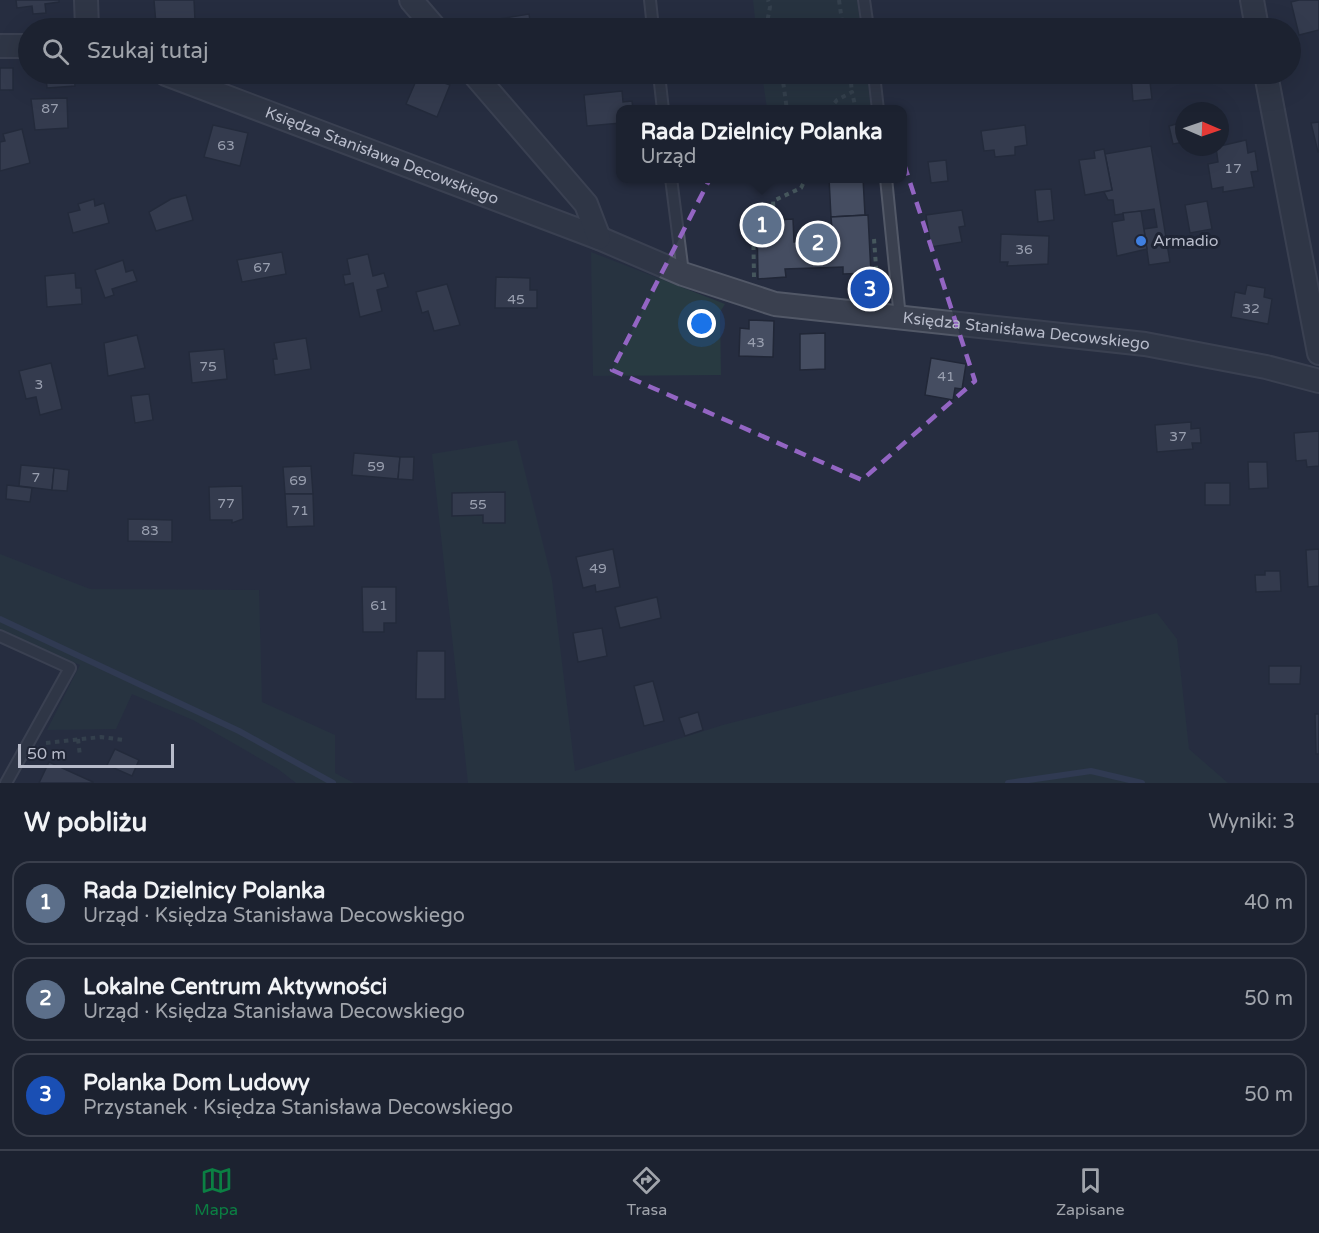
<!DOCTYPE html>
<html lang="pl">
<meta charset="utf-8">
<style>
:root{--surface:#1c2230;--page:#252a38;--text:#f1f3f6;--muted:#a0a4ab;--line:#3a3f4c;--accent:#0b8043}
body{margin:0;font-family:"Varela Round",sans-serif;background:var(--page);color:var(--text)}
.compass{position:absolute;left:1175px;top:102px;width:54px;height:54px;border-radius:50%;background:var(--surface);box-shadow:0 6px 24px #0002;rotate:92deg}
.scale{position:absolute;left:18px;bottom:15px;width:156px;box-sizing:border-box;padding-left:6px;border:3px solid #b7bbca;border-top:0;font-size:16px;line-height:21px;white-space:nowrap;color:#b7bbca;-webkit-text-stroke:4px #1f2535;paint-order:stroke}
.you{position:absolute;left:702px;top:324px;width:21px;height:21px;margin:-15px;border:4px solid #fff;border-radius:50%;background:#1a73e8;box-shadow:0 0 0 9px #1a73e833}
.badge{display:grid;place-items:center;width:39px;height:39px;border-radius:50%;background:var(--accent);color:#fff;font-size:20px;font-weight:700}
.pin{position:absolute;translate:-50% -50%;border:3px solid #fff;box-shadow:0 2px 6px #0006}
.popup{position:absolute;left:616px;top:105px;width:291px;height:78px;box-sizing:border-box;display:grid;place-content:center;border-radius:12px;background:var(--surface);filter:drop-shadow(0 2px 4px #0005);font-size:20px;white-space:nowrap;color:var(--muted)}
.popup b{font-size:22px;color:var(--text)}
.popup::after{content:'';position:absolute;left:50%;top:100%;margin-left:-12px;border:12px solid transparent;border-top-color:var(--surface)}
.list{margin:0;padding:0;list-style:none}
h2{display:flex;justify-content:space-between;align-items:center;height:78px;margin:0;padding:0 24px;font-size:26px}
h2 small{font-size:20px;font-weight:400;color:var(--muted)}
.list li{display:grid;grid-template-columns:39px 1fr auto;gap:18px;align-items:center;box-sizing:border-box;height:84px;margin:0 12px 12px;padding:0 12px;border:2px solid var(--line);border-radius:18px}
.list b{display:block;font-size:22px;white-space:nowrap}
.list p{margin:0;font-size:20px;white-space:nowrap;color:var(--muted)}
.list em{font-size:20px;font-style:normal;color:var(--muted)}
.icon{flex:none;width:33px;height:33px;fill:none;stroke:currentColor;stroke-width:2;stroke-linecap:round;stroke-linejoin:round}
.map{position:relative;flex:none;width:1319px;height:783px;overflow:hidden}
.search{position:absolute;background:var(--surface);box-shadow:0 6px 24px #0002;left:18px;right:18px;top:18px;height:66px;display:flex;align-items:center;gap:15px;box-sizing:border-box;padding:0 21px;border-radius:33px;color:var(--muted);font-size:22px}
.sheet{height:366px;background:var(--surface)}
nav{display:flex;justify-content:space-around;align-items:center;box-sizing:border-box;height:84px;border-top:2px solid var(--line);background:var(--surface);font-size:16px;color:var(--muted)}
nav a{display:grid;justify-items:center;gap:3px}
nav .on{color:var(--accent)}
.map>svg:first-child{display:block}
</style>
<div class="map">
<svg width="1319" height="783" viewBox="0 0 1319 783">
<rect width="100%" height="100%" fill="#262d40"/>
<g fill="#283a41">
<path d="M 753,0 L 857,0 L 861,28 L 756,28 Z"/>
<path d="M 762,74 L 867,74 L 871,109 L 767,109 Z"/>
<path d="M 591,252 L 725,304 L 720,312 L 721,375 L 593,376 Z"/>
<path d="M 517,440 L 552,580 L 575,771 L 723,725 L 1157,613 L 1177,639 L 1189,749 L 1228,783 L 468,783 L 432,454 Z"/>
<path d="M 0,554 L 90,589 L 259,590 L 262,702 L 335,735 L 335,773 L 354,783 L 296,783 L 278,769 L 193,720 L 132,694 L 116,729 L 47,730 L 80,665 L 0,630 Z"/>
</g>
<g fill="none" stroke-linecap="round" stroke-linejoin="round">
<g stroke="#3c4968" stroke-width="6">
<path d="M 0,619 L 239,731 L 333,783"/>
<path d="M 1008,783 L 1091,771 L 1142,783"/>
</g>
</g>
<g fill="#454d61" stroke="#212737" stroke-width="1.5">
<path d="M 16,0 L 59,0 L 59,2 L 45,4 L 46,13 L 33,14 L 32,6 L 17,8 Z"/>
<path d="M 154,0 L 194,0 L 195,21 L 182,22 L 182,28 L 171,28 L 170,23 L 156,24 Z"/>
<path d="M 1299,0 L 1319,0 L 1319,30 L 1299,35 L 1291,2 Z"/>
<path d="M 529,14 L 531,28 L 494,28 L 493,20 Z"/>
<path d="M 397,19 L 402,28 L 378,28 Z"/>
<rect x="0" y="68" width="13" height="22"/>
<path d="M 46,74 L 74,74 L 75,86 L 47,88 Z"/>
<path d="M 419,74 L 450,85 L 437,117 L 406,104 Z"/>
<path d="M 628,74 L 644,74 L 644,77 L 629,79 Z"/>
<path d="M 1149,74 L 1152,99 L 1133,101 L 1131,75 Z"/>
<path d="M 622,91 L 623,102 L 632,101 L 633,110 L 621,110 L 621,123 L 587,126 L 584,95 Z"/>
<path d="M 67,98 L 68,128 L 35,130 L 31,99 Z"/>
<path d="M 1184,122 L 1184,142 L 1173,144 L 1169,126 Z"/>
<path d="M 1319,122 L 1319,152 L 1318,152 L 1311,123 Z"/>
<path d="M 213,125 L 248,133 L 240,166 L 204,157 Z"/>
<path d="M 1025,125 L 1027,145 L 1015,147 L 1015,155 L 995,157 L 994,150 L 984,151 L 981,131 Z"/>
<path d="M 22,129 L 30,163 L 0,171 L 0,142 L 5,141 L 3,134 Z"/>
<path d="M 1246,140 L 1248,153 L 1255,151 L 1258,171 L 1251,172 L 1254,187 L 1223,192 L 1223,187 L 1212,189 L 1208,164 L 1218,162 L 1216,147 Z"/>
<path d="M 1151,146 L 1170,262 L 1149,265 L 1144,229 L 1157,227 L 1154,209 L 1115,215 L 1113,200 L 1108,200 L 1104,192 L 1112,190 L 1105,154 Z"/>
<path d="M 1104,149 L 1112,190 L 1085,195 L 1079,160 L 1095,158 L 1094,151 Z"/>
<path d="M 946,160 L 948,181 L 931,183 L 928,162 Z"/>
<path d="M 829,178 L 863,178 L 865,215 L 831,217 Z"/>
<path d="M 1051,189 L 1054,220 L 1038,222 L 1035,190 Z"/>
<path d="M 186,195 L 193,220 L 156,231 L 149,212 L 171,199 Z"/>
<path d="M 94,199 L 95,206 L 104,203 L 109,223 L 73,233 L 68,213 L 80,210 L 78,204 Z"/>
<path d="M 1207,201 L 1212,229 L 1190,233 L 1185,205 Z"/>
<path d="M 962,210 L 965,226 L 959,227 L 962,242 L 931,247 L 926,215 Z"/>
<path d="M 1141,211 L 1147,249 L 1117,256 L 1112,222 L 1124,220 L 1123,213 Z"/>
<path d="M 868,215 L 871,273 L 843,274 L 843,267 L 785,269 L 786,277 L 758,279 L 757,221 L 793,219 L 794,242 L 833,240 L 831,217 Z"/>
<path d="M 1001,234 L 1049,236 L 1048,264 L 1007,266 L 1008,262 L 1000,262 Z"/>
<path d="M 282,252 L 286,274 L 242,282 L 237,260 Z"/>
<path d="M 368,254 L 373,276 L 384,273 L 388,287 L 377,290 L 382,311 L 360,317 L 353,283 L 345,285 L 343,275 L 350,274 L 347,259 Z"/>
<path d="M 123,260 L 126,272 L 133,270 L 137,281 L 112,289 L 114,295 L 105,298 L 95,270 Z"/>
<path d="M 75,273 L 76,288 L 81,288 L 82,304 L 47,307 L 45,276 Z"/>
<path d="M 496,277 L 530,278 L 530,290 L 537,290 L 537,308 L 495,308 Z"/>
<path d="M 447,284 L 460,325 L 434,331 L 428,311 L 422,313 L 416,292 Z"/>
<path d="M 1247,285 L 1265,288 L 1264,297 L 1272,299 L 1268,324 L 1231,317 L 1235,292 L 1245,294 Z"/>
<path d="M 749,320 L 774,321 L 773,357 L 739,356 L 740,328 L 749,329 Z"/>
<path d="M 825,333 L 825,369 L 800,370 L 800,334 Z"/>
<path d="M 137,335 L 145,368 L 108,376 L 104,343 Z"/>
<path d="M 306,338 L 311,369 L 275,375 L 273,359 L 277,359 L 274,343 Z"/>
<path d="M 224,349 L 227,379 L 192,383 L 189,352 Z"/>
<path d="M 931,358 L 966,364 L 962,389 L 955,388 L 953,400 L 925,395 Z"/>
<path d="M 51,363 L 62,409 L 40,415 L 36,397 L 26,399 L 19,371 Z"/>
<path d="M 149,394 L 153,420 L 135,423 L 131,396 Z"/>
<path d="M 1191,422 L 1191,429 L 1200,428 L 1201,443 L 1192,443 L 1193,449 L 1157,452 L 1155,425 Z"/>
<path d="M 1319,431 L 1319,466 L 1307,467 L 1306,460 L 1296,461 L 1294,433 Z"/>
<path d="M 354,453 L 400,457 L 398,479 L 352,475 Z"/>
<path d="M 400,457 L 414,457 L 413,480 L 398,479 Z"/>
<path d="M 1248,462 L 1267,462 L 1268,488 L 1249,489 Z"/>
<path d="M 21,465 L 54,468 L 52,490 L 19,486 Z"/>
<path d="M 311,466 L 313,494 L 285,494 L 283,467 Z"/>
<path d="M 54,468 L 69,470 L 67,491 L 52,490 Z"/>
<rect x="1205" y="483" width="25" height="22"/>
<path d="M 7,485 L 32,488 L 30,502 L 6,499 Z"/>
<path d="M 242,486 L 243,519 L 232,523 L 232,520 L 210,520 L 209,487 Z"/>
<path d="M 505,492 L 505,523 L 483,523 L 483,515 L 452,516 L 452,493 Z"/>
<path d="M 285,494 L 313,494 L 314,526 L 287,527 Z"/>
<path d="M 128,519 L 172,520 L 172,542 L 128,541 Z"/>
<path d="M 613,549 L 620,587 L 596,592 L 595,585 L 583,588 L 576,557 Z"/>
<path d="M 1319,549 L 1319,586 L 1308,587 L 1306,550 Z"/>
<path d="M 1265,571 L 1280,571 L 1281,591 L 1256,592 L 1255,575 L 1265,575 Z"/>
<path d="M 362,587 L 396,587 L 396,623 L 384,623 L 384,632 L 363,632 Z"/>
<path d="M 657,597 L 661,618 L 620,628 L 615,607 Z"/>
<path d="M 602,628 L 607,656 L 578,662 L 573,633 Z"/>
<path d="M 417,651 L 445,651 L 445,699 L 416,699 Z"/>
<path d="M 1269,666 L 1301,666 L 1300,684 L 1269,684 Z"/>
<path d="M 653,681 L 664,721 L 644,726 L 634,686 Z"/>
<path d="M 698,712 L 703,730 L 685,736 L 679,718 Z"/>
<path d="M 1315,714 L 1319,714 L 1319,754 L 1316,754 Z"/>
<path d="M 115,749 L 139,760 L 132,776 L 107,765 Z"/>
<path d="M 49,762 L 93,782 L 93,783 L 39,783 Z"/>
</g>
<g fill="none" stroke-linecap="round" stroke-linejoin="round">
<defs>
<g id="service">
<path d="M 650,0 L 653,28"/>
<path d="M 864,0 L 868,28"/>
<path d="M 659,74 L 663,110"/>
<path d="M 874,74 L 878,110"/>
<path d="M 671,178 L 683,273"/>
<path d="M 886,178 L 900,318"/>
<path d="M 0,636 L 70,668 L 6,783"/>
</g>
<g id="minor">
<path d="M 86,0 L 87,28"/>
<path d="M 411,0 L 435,28"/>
<path d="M 1252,0 L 1257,28"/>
<path d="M 0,46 L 28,46"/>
<path id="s1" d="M 166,74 L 599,238 L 683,274 L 775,304 L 1145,344 L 1266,367 L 1319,381"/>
<path d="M 474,74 L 586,204 L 599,238"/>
<path d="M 1266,74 L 1319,353"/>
</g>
</defs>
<use href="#service" stroke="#525867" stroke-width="14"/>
<use href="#minor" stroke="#525867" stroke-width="26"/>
<g stroke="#46575d" stroke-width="4" stroke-dasharray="4.5 4.5" stroke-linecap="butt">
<path d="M 839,0 L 843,28"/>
<path d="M 766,28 L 770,7 L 768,0"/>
<path d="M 782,74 L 787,110"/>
<path d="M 850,74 L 852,92"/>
<path d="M 829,110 L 837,100 L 852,92 L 856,110"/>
<path d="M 874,239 L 878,294"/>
<path d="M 754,277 L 753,220 L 774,218 L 773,201 L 801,188 L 806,178"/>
<path d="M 78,739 L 80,756"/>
<path d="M 46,743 L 101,737 L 124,740"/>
</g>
<use href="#service" stroke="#3a404f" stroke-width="10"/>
<use href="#minor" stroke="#3a404f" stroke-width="22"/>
</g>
<path d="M0 0H1319V783H0ZM 904,164 L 975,381 L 862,480 L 612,370 L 717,165 Z" fill="#262d40" fill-opacity=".55" fill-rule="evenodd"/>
<path fill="none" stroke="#9365c3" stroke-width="4.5" stroke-dasharray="12 8" stroke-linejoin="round" d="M 904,164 L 975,381 L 862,480 L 612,370 L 717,165 Z"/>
<circle fill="#3f7fe0" stroke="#1f2535" stroke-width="2" cx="1141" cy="241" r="6"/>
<g text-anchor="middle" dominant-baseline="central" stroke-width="6" stroke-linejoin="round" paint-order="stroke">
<g font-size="14" fill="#9aa0b0">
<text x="50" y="108">87</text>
<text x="226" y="145">63</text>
<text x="1233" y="168">17</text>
<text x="1024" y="249">36</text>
<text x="262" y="267">67</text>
<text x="516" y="299">45</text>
<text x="1251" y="308">32</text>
<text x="756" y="342">43</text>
<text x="208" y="366">75</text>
<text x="946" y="376">41</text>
<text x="39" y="384">3</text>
<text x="1178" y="436">37</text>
<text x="376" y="466">59</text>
<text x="36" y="477">7</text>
<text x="298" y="480">69</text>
<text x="226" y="503">77</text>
<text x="478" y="504">55</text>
<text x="300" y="510">71</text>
<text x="150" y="530">83</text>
<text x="598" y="568">49</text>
<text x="379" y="605">61</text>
</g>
<g font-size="16" fill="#b7bbca" stroke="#1f2535">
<text stroke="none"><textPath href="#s1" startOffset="231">Księdza Stanisława Decowskiego</textPath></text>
<text stroke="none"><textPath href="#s1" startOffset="904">Księdza Stanisława Decowskiego</textPath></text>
</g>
<g font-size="16" fill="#b7bbca" stroke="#1f2535" text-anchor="start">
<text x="1153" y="241">Armadio</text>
</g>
</g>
</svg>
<svg class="compass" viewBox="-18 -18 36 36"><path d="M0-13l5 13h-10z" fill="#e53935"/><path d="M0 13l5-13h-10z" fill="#a0a4ab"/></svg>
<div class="scale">50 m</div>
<div class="you"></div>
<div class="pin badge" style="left:762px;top:225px;background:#5c6f8a">1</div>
<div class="popup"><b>Rada Dzielnicy Polanka</b>Urząd</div>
<div class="pin badge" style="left:818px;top:243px;background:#5c6f8a">2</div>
<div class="pin badge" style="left:870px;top:289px;background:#1a4fb4">3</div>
<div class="search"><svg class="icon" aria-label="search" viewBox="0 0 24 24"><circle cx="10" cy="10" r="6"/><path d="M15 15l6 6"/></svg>Szukaj tutaj</div>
</div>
<section class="sheet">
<h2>W pobliżu<small>Wyniki: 3</small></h2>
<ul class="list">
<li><span class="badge" style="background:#5c6f8a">1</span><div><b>Rada Dzielnicy Polanka</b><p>Urząd · Księdza Stanisława Decowskiego</p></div><em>40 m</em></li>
<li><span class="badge" style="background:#5c6f8a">2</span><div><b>Lokalne Centrum Aktywności</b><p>Urząd · Księdza Stanisława Decowskiego</p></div><em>50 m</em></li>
<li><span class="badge" style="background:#1a4fb4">3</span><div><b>Polanka Dom Ludowy</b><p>Przystanek · Księdza Stanisława Decowskiego</p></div><em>50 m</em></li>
</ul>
</section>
<nav>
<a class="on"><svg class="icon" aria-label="map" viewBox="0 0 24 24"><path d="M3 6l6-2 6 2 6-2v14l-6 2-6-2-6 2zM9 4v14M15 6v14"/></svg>Mapa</a>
<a><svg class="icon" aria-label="directions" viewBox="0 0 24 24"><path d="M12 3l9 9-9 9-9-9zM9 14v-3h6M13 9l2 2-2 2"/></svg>Trasa</a>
<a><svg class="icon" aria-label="saved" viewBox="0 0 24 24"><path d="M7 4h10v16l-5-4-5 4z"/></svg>Zapisane</a>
</nav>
